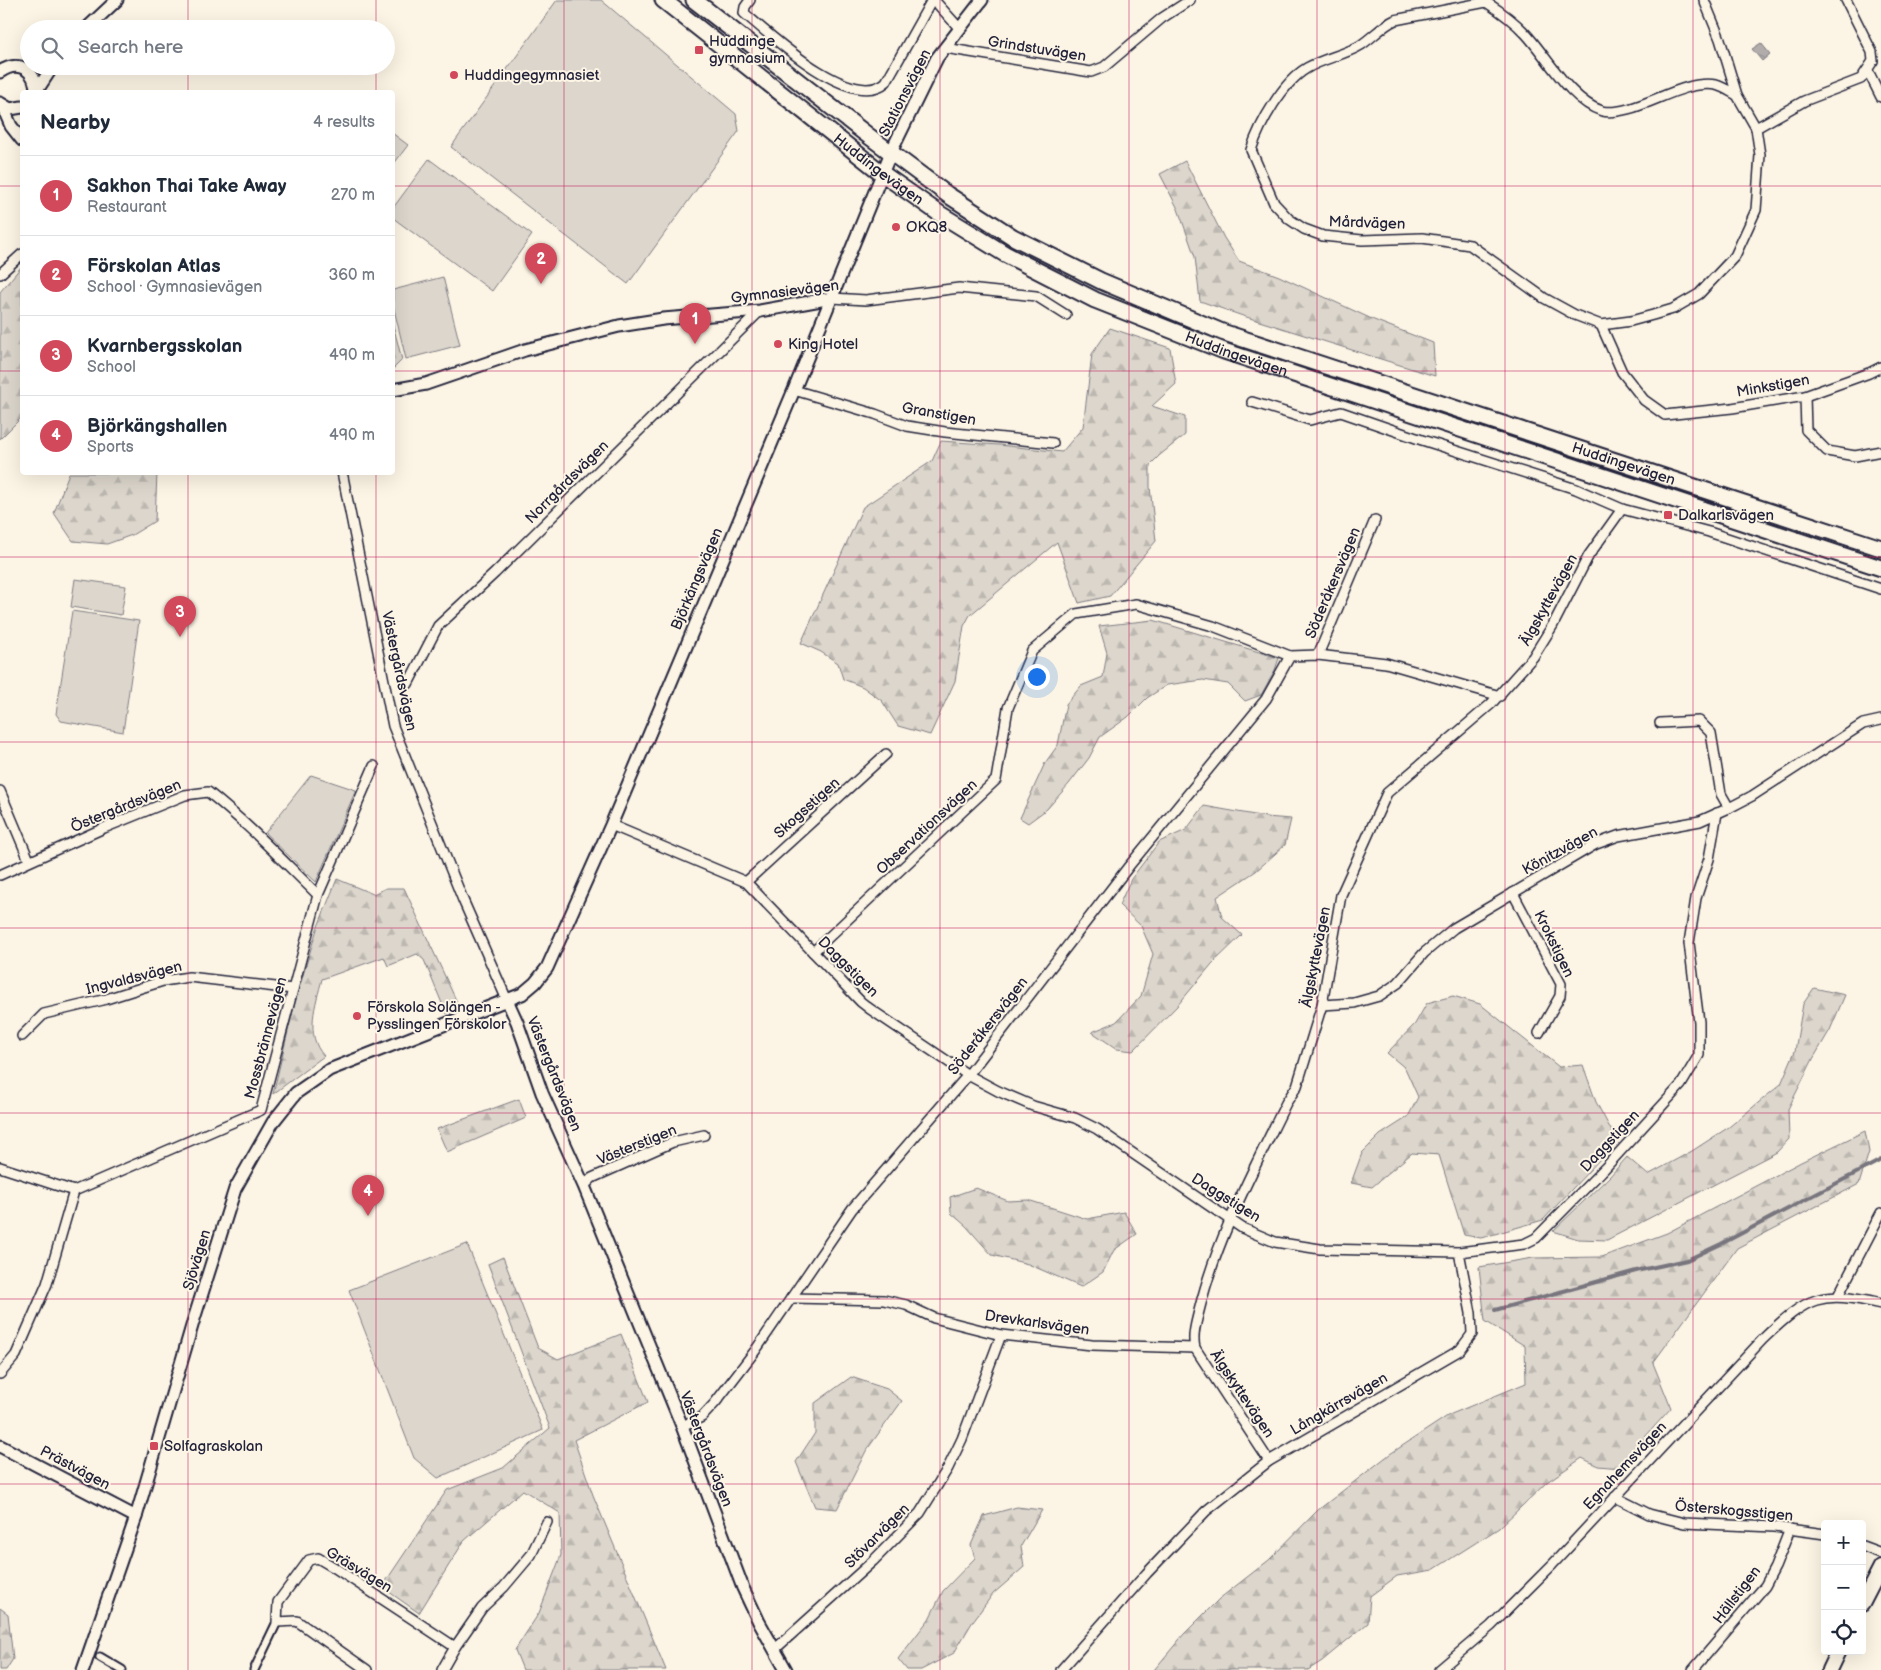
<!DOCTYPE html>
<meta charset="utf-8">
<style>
:root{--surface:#fff;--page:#f2f2f3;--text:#1f2937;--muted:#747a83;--line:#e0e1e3;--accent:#d1495b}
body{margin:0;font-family:"Balsamiq Sans",sans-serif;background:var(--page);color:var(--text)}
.controls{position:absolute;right:15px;bottom:15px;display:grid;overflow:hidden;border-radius:5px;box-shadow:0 5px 20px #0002}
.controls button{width:45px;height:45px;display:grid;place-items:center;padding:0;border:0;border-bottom:1px solid var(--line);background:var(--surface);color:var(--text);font:25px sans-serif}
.you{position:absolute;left:1036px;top:676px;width:18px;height:18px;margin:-12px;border:4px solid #fff;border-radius:50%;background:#1a73e8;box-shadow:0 0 0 8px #1a73e833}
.badge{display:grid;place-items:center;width:32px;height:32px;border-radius:50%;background:var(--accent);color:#fff;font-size:16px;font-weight:700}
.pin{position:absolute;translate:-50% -41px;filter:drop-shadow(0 1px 2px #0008)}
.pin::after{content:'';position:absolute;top:26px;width:18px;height:15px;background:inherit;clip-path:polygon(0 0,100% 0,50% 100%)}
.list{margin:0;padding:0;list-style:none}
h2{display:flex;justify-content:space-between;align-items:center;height:65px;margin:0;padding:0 20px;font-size:21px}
h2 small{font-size:16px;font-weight:400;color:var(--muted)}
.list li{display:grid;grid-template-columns:32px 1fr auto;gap:15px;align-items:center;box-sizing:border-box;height:80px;padding:0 20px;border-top:1px solid var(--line)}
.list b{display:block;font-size:19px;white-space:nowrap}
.list p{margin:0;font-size:16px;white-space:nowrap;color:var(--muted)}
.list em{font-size:16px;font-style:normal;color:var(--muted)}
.icon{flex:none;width:28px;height:28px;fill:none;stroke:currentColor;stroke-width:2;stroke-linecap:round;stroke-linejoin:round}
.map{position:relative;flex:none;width:1881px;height:1670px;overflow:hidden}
.search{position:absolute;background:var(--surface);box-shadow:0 5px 20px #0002;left:20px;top:20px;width:375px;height:55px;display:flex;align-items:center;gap:12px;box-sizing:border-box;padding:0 18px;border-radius:28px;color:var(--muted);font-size:19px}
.panel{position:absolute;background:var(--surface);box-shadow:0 5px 20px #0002;left:20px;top:90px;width:375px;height:385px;border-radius:5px}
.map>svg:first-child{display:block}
</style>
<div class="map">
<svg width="1881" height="1670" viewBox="0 0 1881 1670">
<defs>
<pattern id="forest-firs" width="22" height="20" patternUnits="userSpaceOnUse" patternTransform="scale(1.25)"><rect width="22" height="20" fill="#dcd6cc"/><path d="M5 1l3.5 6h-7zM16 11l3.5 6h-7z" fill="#bcb7b0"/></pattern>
<pattern id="water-ripples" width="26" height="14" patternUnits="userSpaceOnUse" patternTransform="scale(1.25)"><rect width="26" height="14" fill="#b2adab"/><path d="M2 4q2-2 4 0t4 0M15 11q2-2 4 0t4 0" fill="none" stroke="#908c8c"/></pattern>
</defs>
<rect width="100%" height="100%" fill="#fcf5e5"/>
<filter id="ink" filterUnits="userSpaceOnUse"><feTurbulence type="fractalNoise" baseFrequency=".02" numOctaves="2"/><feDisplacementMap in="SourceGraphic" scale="10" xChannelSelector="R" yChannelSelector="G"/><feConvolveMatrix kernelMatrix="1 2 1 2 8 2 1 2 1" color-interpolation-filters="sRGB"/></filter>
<g filter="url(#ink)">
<g fill="url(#forest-firs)" stroke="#7f7c84">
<path d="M 1185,161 L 1224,238 L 1239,261 L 1279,276 L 1374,320 L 1433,343 L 1435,376 L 1240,315 L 1200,301 L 1195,257 L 1178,209 L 1160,174 Z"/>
<path d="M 22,266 L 22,417 L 0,439 L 0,292 Z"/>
<path d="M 392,321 L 402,360 L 393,369 L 392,369 Z"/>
<path d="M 1110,328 L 1170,348 L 1176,384 L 1152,406 L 1185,417 L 1185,435 L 1160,455 L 1150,465 L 1150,487 L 1156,541 L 1110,596 L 1079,603 L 1057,542 L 970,615 L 964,626 L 955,681 L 930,735 L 898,726 L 882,701 L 863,687 L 843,679 L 838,663 L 821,652 L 801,643 L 863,507 L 932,461 L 941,441 L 999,445 L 1062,452 L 1083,427 L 1092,354 Z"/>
<path d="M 69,473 L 157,473 L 155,521 L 132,535 L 107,544 L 73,541 L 54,513 Z"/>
<path d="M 1153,620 L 1279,658 L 1275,670 L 1261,695 L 1245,701 L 1228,684 L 1203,680 L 1167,685 L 1147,698 L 1128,717 L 1100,737 L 1089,758 L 1069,784 L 1047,809 L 1028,823 L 1020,818 L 1045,763 L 1058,745 L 1066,704 L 1081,686 L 1103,677 L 1107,653 L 1099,626 Z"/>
<path d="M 1204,806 L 1266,817 L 1291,819 L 1285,845 L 1256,871 L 1217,897 L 1222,917 L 1242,935 L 1212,964 L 1177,1006 L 1133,1051 L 1117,1049 L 1092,1032 L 1116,1022 L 1141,996 L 1153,954 L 1141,926 L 1119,905 L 1131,879 L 1159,842 L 1186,830 Z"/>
<path d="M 337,879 L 373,894 L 386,888 L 404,888 L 462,1013 L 446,1013 L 424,960 L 417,954 L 388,966 L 384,957 L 322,979 C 316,1004 304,1034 324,1056 L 273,1094 L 296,998 L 317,929 Z"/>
<path d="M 1814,988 L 1845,995 L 1830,1030 L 1813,1059 L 1788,1109 L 1789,1139 L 1777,1152 L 1607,1240 L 1578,1239 L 1553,1231 L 1610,1176 L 1627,1157 L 1648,1175 L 1692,1151 L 1729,1127 L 1781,1084 L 1795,1051 L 1803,1004 Z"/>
<path d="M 1453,996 L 1480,1004 L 1559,1067 L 1583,1065 L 1596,1102 L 1617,1141 L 1543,1220 L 1481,1238 L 1464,1235 L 1439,1155 L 1412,1153 L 1372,1187 L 1351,1183 L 1362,1153 L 1380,1135 L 1408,1117 L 1418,1097 L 1405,1068 L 1387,1053 L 1415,1024 L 1427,1003 Z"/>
<path d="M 519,1099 L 526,1118 L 447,1152 L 437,1129 Z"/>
<path d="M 1865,1131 L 1869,1152 L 1859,1184 L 1737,1248 L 1653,1363 L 1671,1408 L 1645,1437 L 1621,1468 L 1598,1466 L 1582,1458 L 1547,1482 L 1499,1528 L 1433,1570 L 1397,1576 L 1370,1596 L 1368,1623 L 1322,1661 L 1308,1670 L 1154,1670 L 1184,1634 L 1219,1599 L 1269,1560 L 1318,1510 L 1390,1454 L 1449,1415 L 1526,1383 L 1525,1346 L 1485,1321 L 1479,1267 L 1533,1258 L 1602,1257 L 1667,1233 L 1801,1162 Z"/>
<path d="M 976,1188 L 1008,1201 L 1028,1200 L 1087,1219 L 1124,1212 L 1137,1234 L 1114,1250 L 1103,1272 L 1081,1287 L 1028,1264 L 992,1255 L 966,1226 L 951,1213 L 950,1197 Z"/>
<path d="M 503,1257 L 538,1348 L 558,1359 L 621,1334 L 648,1402 L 574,1440 L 593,1495 L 666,1670 L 523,1670 L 515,1650 L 539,1613 L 561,1555 L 560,1513 L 523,1490 L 464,1541 L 419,1613 L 382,1587 L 447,1490 L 503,1468 L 550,1428 L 488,1264 Z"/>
<path d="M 851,1377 L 887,1389 L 902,1401 L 866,1451 L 837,1509 L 815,1507 L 796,1462 L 815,1433 L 815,1403 Z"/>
<path d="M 1017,1507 L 1042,1510 L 1021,1546 L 1024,1567 L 993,1594 L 973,1621 L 954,1653 L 921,1670 L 907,1670 L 898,1659 L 929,1619 L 943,1591 L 975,1558 L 971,1545 L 984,1516 Z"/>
<path d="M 0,1608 L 8,1614 L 13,1659 L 6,1670 L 0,1670 Z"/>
</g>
<g fill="#dcd6cc" stroke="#7f7c84">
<path d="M 557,0 L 601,0 L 736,114 L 739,131 L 628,284 L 451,147 Z"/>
<path d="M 392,133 L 408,145 L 393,165 L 392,165 Z"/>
<path d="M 429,159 L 532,235 L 492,291 L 393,218 L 393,208 Z"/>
<path d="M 443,277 L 460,345 L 406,359 L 393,305 L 393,290 Z"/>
<path d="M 75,579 L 126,586 L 121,615 L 71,607 Z"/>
<path d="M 72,611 L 139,621 L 123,732 L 61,721 L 56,714 Z"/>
<path d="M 311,775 L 356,790 L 316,882 L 265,833 Z"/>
<path d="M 467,1244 L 543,1430 L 438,1478 L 414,1458 L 349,1290 Z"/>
</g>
<path fill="url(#water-ripples)" stroke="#78757e" d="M 1761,43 L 1770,54 L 1762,61 L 1752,49 Z"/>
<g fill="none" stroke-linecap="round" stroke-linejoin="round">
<path stroke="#78757e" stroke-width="4" d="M 1495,1310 L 1636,1271 L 1687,1260 L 1721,1244 L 1881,1160"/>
<defs>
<g id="pedestrian">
<path d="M 100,1657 L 122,1670"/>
<path d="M 254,1670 L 277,1622"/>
</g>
<g id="minor">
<path d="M 750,0 L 745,7 L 744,13 C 770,35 852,112 886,82 L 932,0"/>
<path d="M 934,0 L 960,29"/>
<path d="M 945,48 L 1091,72 L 1104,67 L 1162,18 L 1190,0"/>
<path d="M 1868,71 L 1881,97"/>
<path d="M 1737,95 C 1731,92 1723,87 1716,85 C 1688,80 1656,102 1628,109 C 1620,111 1610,113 1602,111 C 1570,101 1547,56 1525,33 C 1513,20 1500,11 1486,2 L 1395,20 C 1382,26 1373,37 1361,45 C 1345,55 1324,58 1307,68 C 1283,82 1260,123 1251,150 L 1274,203 L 1289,219 L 1304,229 L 1323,236 L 1362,240 L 1422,238 L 1470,245 L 1544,298 L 1575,315 L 1601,325 L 1622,372 L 1644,400 L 1665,415 L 1732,408 L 1805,396 L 1869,373 L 1881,367"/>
<path d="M 1756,128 L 1804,101 L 1861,79 L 1873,61 L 1872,52 L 1846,0"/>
<path d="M 0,274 L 22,254"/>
<path d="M 832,298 L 866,300 L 959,288 L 1036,296 L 1066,315"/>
<path d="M 1601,325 L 1631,321 L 1653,315 L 1673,309 L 1699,294 L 1735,256 L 1756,210 L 1760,155 L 1756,128 L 1737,95 L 1720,39 L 1704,0"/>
<path d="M 794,390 L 875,414 L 907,426 L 945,432 L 1053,443"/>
<path d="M 1805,396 L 1806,430 L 1827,451 L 1855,456 L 1881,451"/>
<path d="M 1252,402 L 1310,420 L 1341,412 L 1422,440 L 1576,489 L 1622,509 L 1709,532 L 1881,589"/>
<path d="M 342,472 L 393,726 L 463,900 L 507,1000"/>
<path d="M 1318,655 L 1375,520"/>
<path d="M 408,684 L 438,626 L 495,573 L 760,311"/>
<path d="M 1660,723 L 1699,721 L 1711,733 L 1721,794 L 1729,808"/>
<path d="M 0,791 L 29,860"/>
<path d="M 611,825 L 746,882 L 861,1002 L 870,1009 L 968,1075 L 998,1091 L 1033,1106 L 1075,1118 L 1097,1129 L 1242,1228 L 1275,1242 L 1320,1249 L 1459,1252 L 1524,1244 L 1536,1238 L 1605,1168 L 1681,1085 L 1699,1055 L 1699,1022 L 1689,943 L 1696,898 L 1709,859 L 1717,813"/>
<path d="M 0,875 L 104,828 L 185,795 L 208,792 C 247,823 282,860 318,895"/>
<path d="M 746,882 L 886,754"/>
<path d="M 1513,893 L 1561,984 L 1560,996 L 1539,1033"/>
<path d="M 813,952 L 996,780 L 1008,708 L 1032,651 L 1076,614 L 1136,604 L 1213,626 L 1290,656"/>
<path d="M 1322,1005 L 1354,1003 L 1379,996 L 1398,983 L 1424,953 L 1454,928 L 1596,844 L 1618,836 L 1700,821 L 1729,808 L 1752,796 L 1863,724 L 1881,720"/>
<path d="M 22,1036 L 44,1014 L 103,1000 L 163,981 L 189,977 L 293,989"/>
<path d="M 0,1167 L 74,1191 L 261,1110 L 318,895 L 374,766"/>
<path d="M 584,1186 L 592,1178 L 673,1142 L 704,1135"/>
<path d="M 1838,1296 L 1881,1213"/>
<path d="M 791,1298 L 884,1300 L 906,1305 L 934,1318 L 1001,1335 L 1092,1345 L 1195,1348"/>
<path d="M 0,1374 L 16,1355 L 47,1284 L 74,1191"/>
<path d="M 682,1426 L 702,1417 L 715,1403 L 755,1351 L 852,1209 L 968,1075 L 1129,866 L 1266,699 L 1290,656 L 1318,655 L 1386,663 L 1500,696"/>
<path d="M 1269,1461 L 1195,1348 C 1192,1336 1196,1323 1199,1311 C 1217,1237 1253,1171 1286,1103 L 1297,1086 L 1322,1005 L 1341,895 L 1387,793 L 1491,704 L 1533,657 L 1553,625 L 1589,555 L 1622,509"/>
<path d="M 1615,1497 L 1649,1514 L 1684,1523 L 1774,1527 L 1825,1534"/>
<path d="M 1862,1546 L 1881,1553"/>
<path d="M 774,1650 L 873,1561 L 920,1513 L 948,1468 L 962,1439 L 1001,1335"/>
<path d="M 367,1670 L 297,1621 L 277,1622 L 278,1602 L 309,1560 L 318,1558 L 335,1568 L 455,1647"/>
<path d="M 442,1670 L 455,1647 L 482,1608 L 504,1587 L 531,1555 L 547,1522"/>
<path d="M 1061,1670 L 1147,1573 L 1206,1511 L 1269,1461 L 1460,1350 L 1472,1334 L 1471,1313 L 1459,1252"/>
<path d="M 1439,1670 L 1491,1626 L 1552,1565 L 1763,1339 C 1808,1296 1820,1290 1881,1304"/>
<path d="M 1693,1670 L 1765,1586 L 1775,1567 L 1790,1529"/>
</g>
<g id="tertiary">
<path d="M 86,29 L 117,0"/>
<path d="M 0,72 C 19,59 36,70 36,92"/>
<path d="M 36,92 L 53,66"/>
<path d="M 0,103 L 10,109 L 22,107"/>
<path d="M 2,105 L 11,126 L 22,140"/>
<path d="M 392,390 L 426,384 L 525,350 L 619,326 L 663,319 L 760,311 L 832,298"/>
<path d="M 507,1000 L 517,1022 L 542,1093 L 584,1186 L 682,1426 L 743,1588 L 759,1622 L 786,1670"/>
<path d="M 0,1446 L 136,1517"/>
<path d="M 83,1670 L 136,1517 L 194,1319 L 235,1189 L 273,1122 L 296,1093 L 329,1070 L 522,994 L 535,983 L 547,968 L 611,825 L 794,390 L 891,152 L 937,58 L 982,0"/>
</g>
<g id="secondary">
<path d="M 1862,1604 L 1881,1567"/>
<path d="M 1829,1670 L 1838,1651"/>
</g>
<g id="primary">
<path id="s1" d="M 663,0 L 883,174 L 940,214 L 1005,254 L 1095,300 L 1224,351 L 1881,568"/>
<path id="s2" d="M 694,0 L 866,134 L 948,195 L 1013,237 L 1101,281 L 1222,332 L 1881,548"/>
</g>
</defs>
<use href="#pedestrian" stroke="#22223b" stroke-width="11"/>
<use href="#minor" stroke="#22223b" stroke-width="12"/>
<use href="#tertiary" stroke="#22223b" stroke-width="15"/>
<use href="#secondary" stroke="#22223b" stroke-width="18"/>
<use href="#primary" stroke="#22223b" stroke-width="19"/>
<use href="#pedestrian" stroke="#fcf5e5" stroke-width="7"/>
<use href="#minor" stroke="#fcf5e5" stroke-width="9"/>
<use href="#tertiary" stroke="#fcf5e5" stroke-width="11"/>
<use href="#secondary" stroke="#fcf5e5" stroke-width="14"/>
<use href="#primary" stroke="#fcf5e5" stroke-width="15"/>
</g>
</g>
<path fill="none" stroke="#c2185b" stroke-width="1" stroke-opacity="0.55" d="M 188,0 L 188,29M 376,0 L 376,29M 564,0 L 564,1670M 752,0 L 752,1670M 940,0 L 940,1670M 1129,0 L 1129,1670M 1317,0 L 1317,1670M 1505,0 L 1505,1670M 1693,0 L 1693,1670M 188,66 L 188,92M 376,66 L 376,92M 0,186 L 22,186M 392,186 L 1881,186M 0,371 L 22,371M 392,371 L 1881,371M 188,472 L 188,1670M 376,472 L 376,1670M 0,557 L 1881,557M 0,742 L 1881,742M 0,928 L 1881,928M 0,1113 L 1881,1113M 0,1299 L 1881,1299M 0,1484 L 1881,1484"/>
<g fill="#d1495b" stroke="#fcf5e5" stroke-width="2">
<rect x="694" y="45" width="10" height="10" rx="2.5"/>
<circle cx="454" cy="75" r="5"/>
<circle cx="896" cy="227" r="5"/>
<circle cx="778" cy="344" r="5"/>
<rect x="1663" y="510" width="10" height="10" rx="2.5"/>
<circle cx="357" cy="1016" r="5"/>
<rect x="149" y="1441" width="10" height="10" rx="2.5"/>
</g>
<g text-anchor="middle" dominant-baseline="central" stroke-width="4" stroke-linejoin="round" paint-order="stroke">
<g font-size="15" fill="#22223b" stroke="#fcf5e5" text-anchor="start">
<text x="709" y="41">Huddinge<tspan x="709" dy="17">gymnasium</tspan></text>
<text x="464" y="75">Huddingegymnasiet</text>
<text x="906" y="227">OKQ8</text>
<text x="788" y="344">King Hotel</text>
<text x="1678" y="515">Dalkarlsvägen</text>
<text x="367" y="1007">Förskola Solängen -<tspan x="367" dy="17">Pysslingen Förskolor</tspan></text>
<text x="164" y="1446">Solfagraskolan</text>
</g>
<g font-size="15" fill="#22223b" stroke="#fcf5e5">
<text transform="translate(1037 49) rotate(9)">Grindstuvägen</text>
<text transform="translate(905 93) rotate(-63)">Stationsvägen</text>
<text stroke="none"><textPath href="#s1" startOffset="274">Huddingevägen</textPath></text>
<text transform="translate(1367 223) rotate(2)">Mårdvägen</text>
<text transform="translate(785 292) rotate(-7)">Gymnasievägen</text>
<text stroke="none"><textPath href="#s1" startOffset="679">Huddingevägen</textPath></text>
<text transform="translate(1773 386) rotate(-10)">Minkstigen</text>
<text transform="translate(939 414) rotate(10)">Granstigen</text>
<text stroke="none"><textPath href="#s2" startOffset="1050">Huddingevägen</textPath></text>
<text transform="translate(567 482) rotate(-45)">Norrgårdsvägen</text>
<text transform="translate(697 579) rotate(-67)">Björkängsvägen</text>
<text transform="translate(1333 583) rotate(-67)">Söderåkersvägen</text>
<text transform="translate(1549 600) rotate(-61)">Älgskyttevägen</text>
<text transform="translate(399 671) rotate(78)">Västergårdsvägen</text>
<text transform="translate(126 806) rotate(-22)">Östergårdsvägen</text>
<text transform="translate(807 808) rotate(-42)">Skogsstigen</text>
<text transform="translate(927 827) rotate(-43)">Observationsvägen</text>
<text transform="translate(1560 851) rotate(-29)">Könitzvägen</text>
<text transform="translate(1554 944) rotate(64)">Krokstigen</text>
<text transform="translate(1316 957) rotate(-79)">Älgskyttevägen</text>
<text transform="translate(848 967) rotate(45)">Daggstigen</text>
<text transform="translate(134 978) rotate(-14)">Ingvaldsvägen</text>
<text transform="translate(988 1026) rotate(-52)">Söderåkersvägen</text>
<text transform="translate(266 1038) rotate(-75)">Mossbrännevägen</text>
<text transform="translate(554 1074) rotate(68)">Västergårdsvägen</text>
<text transform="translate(1610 1141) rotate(-47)">Daggstigen</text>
<text transform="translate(637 1145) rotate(-22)">Västerstigen</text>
<text transform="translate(1226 1198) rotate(32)">Daggstigen</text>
<text transform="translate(197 1260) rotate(-73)">Sjövägen</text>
<text transform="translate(1037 1323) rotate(8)">Drevkarlsvägen</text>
<text transform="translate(1242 1394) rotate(56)">Älgskyttevägen</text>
<text transform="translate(1339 1404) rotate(-30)">Långkärrsvägen</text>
<text transform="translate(706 1449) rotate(69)">Västergårdsvägen</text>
<text transform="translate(1625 1466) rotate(-47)">Egnahemsvägen</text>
<text transform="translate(75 1468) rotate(28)">Prästvägen</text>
<text transform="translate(1734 1511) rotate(5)">Österskogsstigen</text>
<text transform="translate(877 1536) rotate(-45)">Stövarvägen</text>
<text transform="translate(359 1570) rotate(31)">Gräsvägen</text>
<text transform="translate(1737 1595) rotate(-53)">Hällstigen</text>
</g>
</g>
</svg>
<div class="controls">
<button>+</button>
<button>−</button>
<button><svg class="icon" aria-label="locate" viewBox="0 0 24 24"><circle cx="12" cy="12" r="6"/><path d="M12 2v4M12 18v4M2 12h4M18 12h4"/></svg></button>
</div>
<div class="you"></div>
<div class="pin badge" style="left:695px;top:344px">1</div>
<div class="pin badge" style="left:541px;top:284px">2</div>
<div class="pin badge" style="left:180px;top:637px">3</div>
<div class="pin badge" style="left:368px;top:1216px">4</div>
<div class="search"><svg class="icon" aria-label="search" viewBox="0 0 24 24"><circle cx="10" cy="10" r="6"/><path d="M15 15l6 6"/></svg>Search here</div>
<section class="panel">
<h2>Nearby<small>4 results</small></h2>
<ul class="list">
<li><span class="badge">1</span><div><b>Sakhon Thai Take Away</b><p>Restaurant</p></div><em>270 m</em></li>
<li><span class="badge">2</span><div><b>Förskolan Atlas</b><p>School · Gymnasievägen</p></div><em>360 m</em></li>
<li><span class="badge">3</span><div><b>Kvarnbergsskolan</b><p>School</p></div><em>490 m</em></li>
<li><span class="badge">4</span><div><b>Björkängshallen</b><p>Sports</p></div><em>490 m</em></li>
</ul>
</section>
</div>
